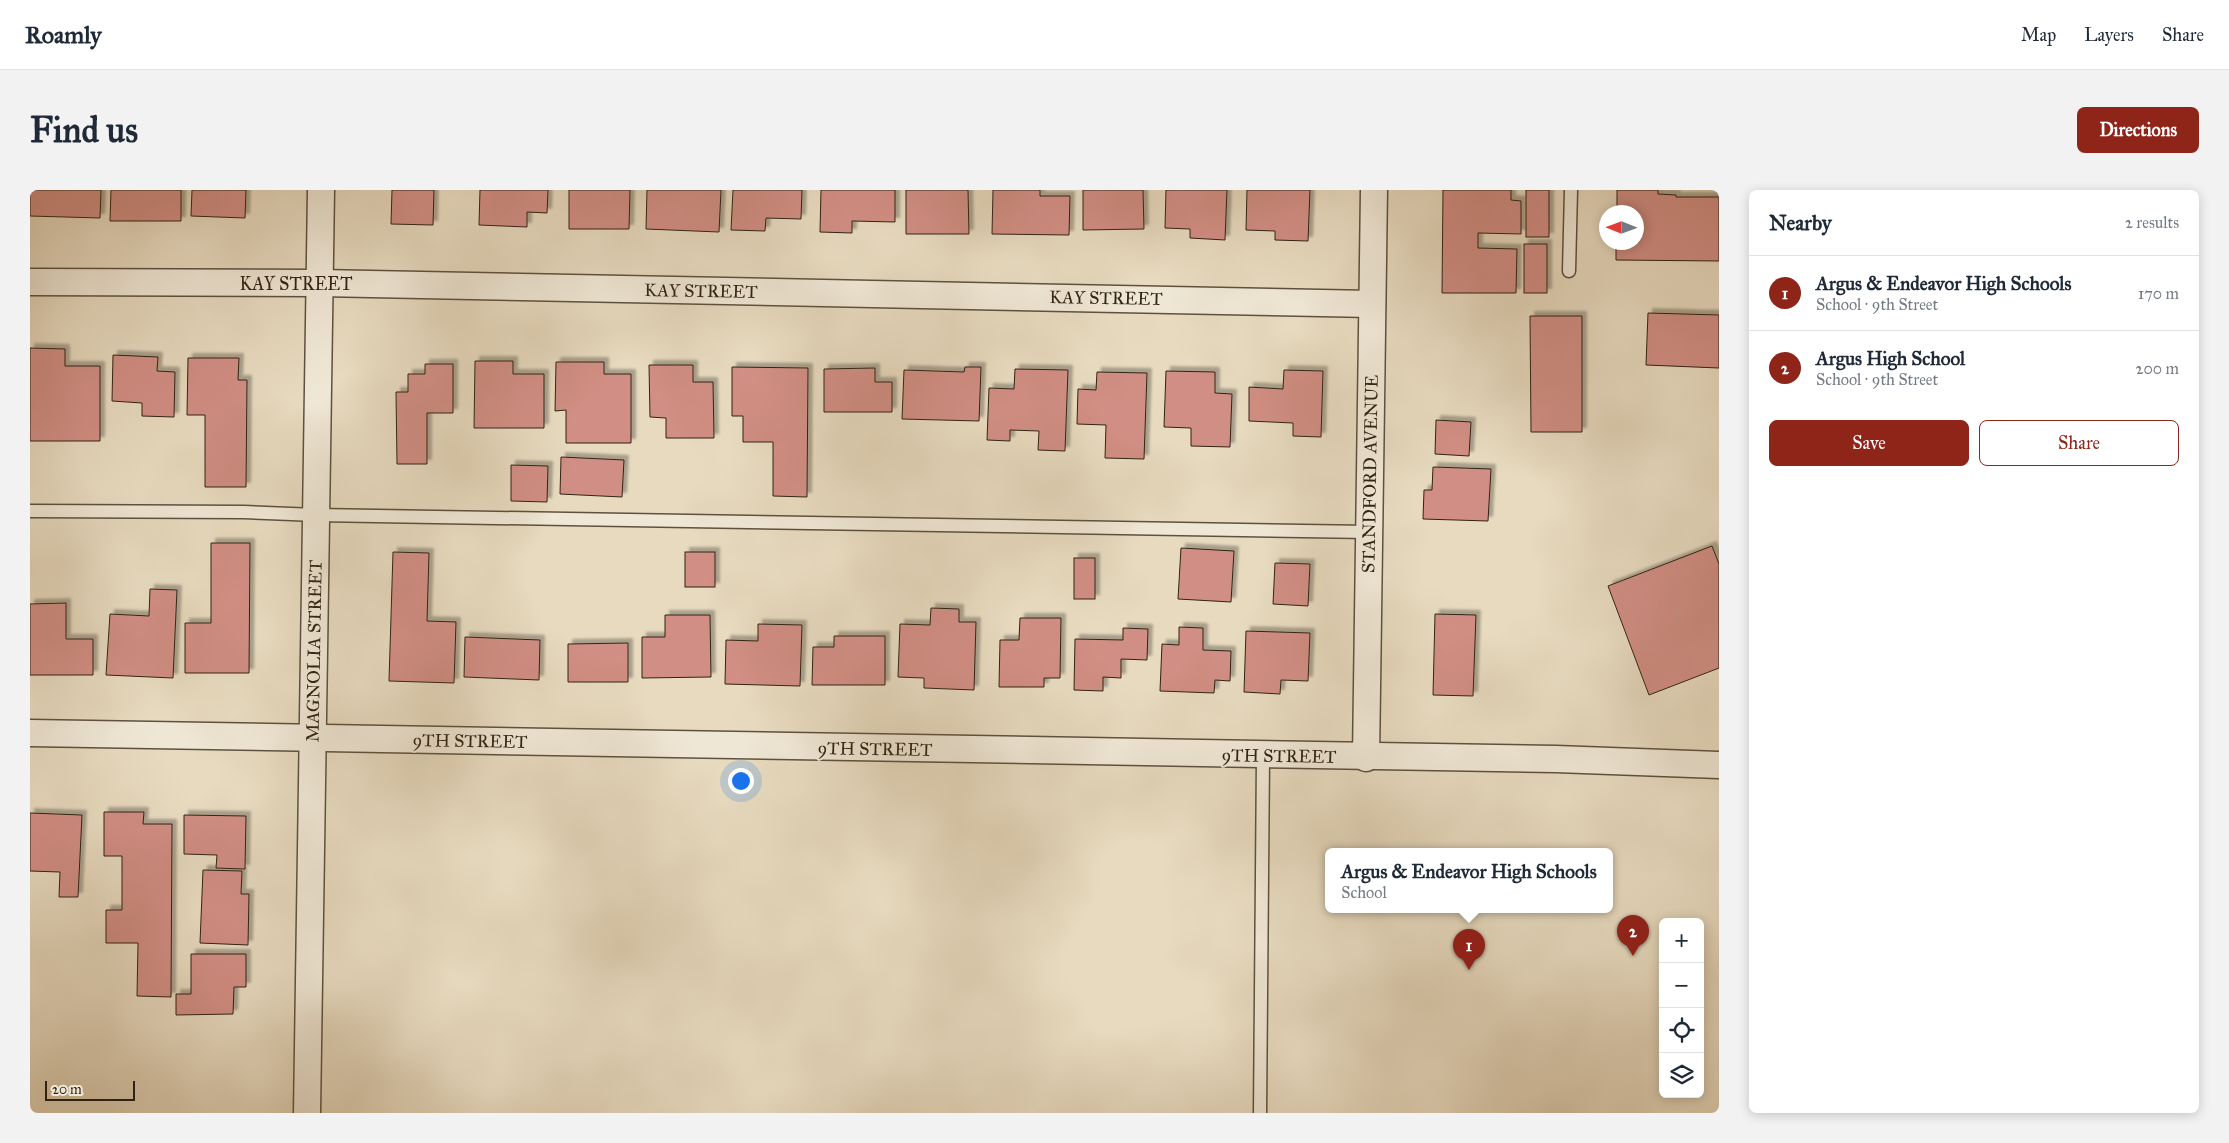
<!DOCTYPE html>
<meta charset="utf-8">
<style>
:root{--surface:#fff;--page:#f2f2f3;--text:#1f2937;--muted:#747a83;--line:#e0e1e3;--accent:#8f2418}
body{margin:0;font-family:"IM FELL Great Primer",serif;background:var(--page);color:var(--text)}
.controls{position:absolute;right:15px;bottom:15px;display:grid;overflow:hidden;border-radius:8px;box-shadow:0 2px 12px #0003}
.controls button{width:45px;height:45px;display:grid;place-items:center;padding:0;border:0;border-bottom:1px solid var(--line);background:var(--surface);color:var(--text);font:25px sans-serif}
.compass{position:absolute;left:1569px;top:15px;width:45px;height:45px;border-radius:50%;background:var(--surface);box-shadow:0 2px 12px #0003;rotate:271deg}
.scale{position:absolute;left:15px;bottom:12px;width:90px;box-sizing:border-box;padding-left:5px;border:2px solid #302313;border-top:0;font-size:14px;line-height:18px;white-space:nowrap;color:#302313;-webkit-text-stroke:4px #efe7d5;paint-order:stroke}
.you{position:absolute;left:710px;top:590px;width:18px;height:18px;margin:-12px;border:4px solid #fff;border-radius:50%;background:#1a73e8;box-shadow:0 0 0 8px #1a73e833}
.badge{display:grid;place-items:center;width:32px;height:32px;border-radius:50%;background:var(--accent);color:#fff;font-size:16px;font-weight:700}
.pin{position:absolute;translate:-50% -41px;filter:drop-shadow(0 1px 2px #0008)}
.pin::after{content:'';position:absolute;top:26px;width:18px;height:15px;background:inherit;clip-path:polygon(0 0,100% 0,50% 100%)}
.popup{position:absolute;left:1295px;top:658px;width:288px;height:65px;box-sizing:border-box;display:grid;place-content:center;border-radius:8px;background:var(--surface);filter:drop-shadow(0 1px 4px #0005);font-size:16px;white-space:nowrap;color:var(--muted)}
.popup b{font-size:19px;color:var(--text)}
.popup::after{content:'';position:absolute;left:50%;top:100%;margin-left:-10px;border:10px solid transparent;border-top-color:var(--surface)}
.list{margin:0;padding:0;list-style:none}
h2{display:flex;justify-content:space-between;align-items:center;height:65px;margin:0;padding:0 20px;font-size:21px}
h2 small{font-size:16px;font-weight:400;color:var(--muted)}
.list li{display:grid;grid-template-columns:32px 1fr auto;gap:15px;align-items:center;box-sizing:border-box;height:75px;padding:0 20px;border-top:1px solid var(--line)}
.list b{display:block;font-size:19px;white-space:nowrap}
.list p{margin:0;font-size:16px;white-space:nowrap;color:var(--muted)}
.list em{font-size:16px;font-style:normal;color:var(--muted)}
.actions{display:flex;gap:10px;padding:15px 20px}
.actions a{flex:1;padding:11px 0;border:1px solid var(--accent);border-radius:8px;text-align:center;font-size:18px;color:var(--accent)}
.actions .main{background:var(--accent);color:#fff}
.icon{flex:none;width:28px;height:28px;fill:none;stroke:currentColor;stroke-width:2;stroke-linecap:round;stroke-linejoin:round}
.map{position:relative;flex:none;width:1689px;height:923px;overflow:hidden;border-radius:8px}
header{display:flex;align-items:center;gap:30px;box-sizing:border-box;height:70px;padding:0 25px;background:var(--surface);border-bottom:1px solid var(--line)}
header strong{font-size:24px}
nav{display:flex;gap:28px;margin-inline-start:auto;font-size:18px}
.intro{display:flex;align-items:center;justify-content:space-between;box-sizing:border-box;height:120px;padding:0 30px}
h1{margin:0;font-size:35px}
.button{padding:12px 22px;border-radius:8px;background:var(--accent);color:#fff;font-size:18px;font-weight:700}
main{display:flex;gap:30px;padding:0 30px}
aside{flex:1;background:var(--surface);border-radius:8px;box-shadow:0 2px 12px #0003}
.map>svg:first-child{display:block}
</style>
<header>
<strong>Roamly</strong>
<nav><a>Map</a><a>Layers</a><a>Share</a></nav>
</header>
<div class="intro"><h1>Find us</h1><a class="button">Directions</a></div>
<main>
<div class="map">
<svg width="1689" height="923" viewBox="0 0 1689 923">
<defs>
<filter id="shadow"><feDropShadow dx="4.5" dy="-4.5" stdDeviation="1" flood-color="#0004"/></filter>
</defs>
<rect width="100%" height="100%" fill="#e7dabf"/>
<filter id="stains"><feTurbulence type="fractalNoise" baseFrequency=".004" numOctaves="4"/><feColorMatrix values="0 0 0 0 .2 0 0 0 0 .09 0 0 0 0 .02 0 0 0 .5 -.17"/></filter>
<radialGradient id="worn" r=".72"><stop offset=".6" stop-color="#630" stop-opacity="0"/><stop offset="1" stop-color="#630" stop-opacity=".3"/></radialGradient>
<g fill="#d18e84" stroke="#302313" filter="url(#shadow)">
<path d="M 0,0 L 71,0 L 70,28 L 0,26 Z"/>
<path d="M 81,0 L 151,0 L 151,31 L 80,31 Z"/>
<path d="M 162,0 L 216,0 L 215,28 L 161,26 Z"/>
<path d="M 362,0 L 404,0 L 403,35 L 361,34 Z"/>
<path d="M 450,0 L 518,0 L 517,23 L 497,22 L 497,37 L 449,35 Z"/>
<path d="M 539,0 L 600,0 L 599,39 L 539,39 Z"/>
<path d="M 617,0 L 691,0 L 689,42 L 616,39 Z"/>
<path d="M 703,0 L 772,0 L 771,29 L 736,28 L 735,41 L 701,40 Z"/>
<path d="M 791,0 L 865,0 L 865,32 L 822,31 L 822,43 L 790,42 Z"/>
<path d="M 876,0 L 938,0 L 939,44 L 876,44 Z"/>
<path d="M 963,0 L 1010,0 L 1010,6 L 1040,6 L 1039,45 L 962,44 Z"/>
<path d="M 1053,0 L 1113,0 L 1114,39 L 1053,40 Z"/>
<path d="M 1136,0 L 1197,0 L 1195,50 L 1160,48 L 1160,39 L 1135,38 Z"/>
<path d="M 1217,0 L 1280,0 L 1278,51 L 1245,50 L 1245,41 L 1216,40 Z"/>
<path d="M 1413,0 L 1481,0 L 1481,10 L 1491,11 L 1491,44 L 1448,43 L 1448,58 L 1487,59 L 1486,103 L 1412,103 Z"/>
<rect x="1496" y="0" width="23" height="47"/>
<path d="M 1587,0 L 1628,0 L 1628,4 L 1646,5 L 1646,7 L 1689,7 L 1689,71 L 1586,70 L 1586,52 L 1606,52 L 1606,22 L 1587,22 Z"/>
<rect x="1494" y="54" width="23" height="49"/>
<path d="M 1618,123 L 1689,125 L 1689,178 L 1616,175 Z"/>
<path d="M 1500,126 L 1552,126 L 1552,242 L 1501,242 Z"/>
<path d="M 0,158 L 35,159 L 35,176 L 70,176 L 70,251 L 0,251 Z"/>
<path d="M 83,165 L 128,167 L 127,181 L 145,182 L 144,227 L 112,226 L 112,213 L 82,211 Z"/>
<path d="M 158,168 L 209,168 L 208,190 L 217,190 L 216,297 L 175,297 L 175,225 L 157,225 Z"/>
<path d="M 445,171 L 483,171 L 483,184 L 514,184 L 514,238 L 444,238 Z"/>
<path d="M 526,172 L 574,172 L 574,184 L 601,184 L 601,253 L 536,253 L 536,220 L 525,221 Z"/>
<path d="M 395,174 L 423,174 L 423,223 L 397,223 L 397,274 L 367,274 L 366,202 L 378,202 L 378,184 L 395,184 Z"/>
<path d="M 619,175 L 663,175 L 663,192 L 683,192 L 684,248 L 636,248 L 636,228 L 620,227 Z"/>
<path d="M 702,177 L 778,178 L 777,307 L 743,306 L 743,252 L 713,252 L 713,226 L 702,226 Z"/>
<path d="M 935,177 L 951,177 L 949,231 L 872,229 L 874,180 L 934,182 Z"/>
<path d="M 845,178 L 845,192 L 862,192 L 862,222 L 794,222 L 794,179 Z"/>
<path d="M 985,179 L 1038,180 L 1035,261 L 1008,260 L 1009,241 L 980,240 L 980,251 L 957,250 L 959,198 L 984,199 Z"/>
<path d="M 1254,180 L 1293,181 L 1291,247 L 1263,246 L 1263,233 L 1219,231 L 1219,197 L 1253,199 Z"/>
<path d="M 1136,181 L 1185,182 L 1185,203 L 1202,204 L 1200,257 L 1161,256 L 1161,238 L 1134,237 Z"/>
<path d="M 1067,182 L 1117,183 L 1114,269 L 1075,268 L 1076,235 L 1047,234 L 1048,199 L 1066,200 Z"/>
<path d="M 1406,230 L 1441,232 L 1439,266 L 1405,264 Z"/>
<path d="M 531,267 L 594,270 L 592,307 L 530,304 Z"/>
<path d="M 481,275 L 518,276 L 517,312 L 481,311 Z"/>
<path d="M 1403,277 L 1461,279 L 1458,331 L 1393,329 L 1394,300 L 1402,300 Z"/>
<path d="M 181,353 L 220,353 L 219,483 L 155,483 L 155,433 L 181,433 Z"/>
<path d="M 1682,356 L 1689,374 L 1689,478 L 1619,505 L 1578,396 Z"/>
<path d="M 1151,358 L 1204,361 L 1201,412 L 1148,409 Z"/>
<path d="M 363,362 L 399,363 L 397,431 L 426,432 L 424,493 L 359,491 Z"/>
<rect x="655" y="362" width="30" height="35"/>
<rect x="1044" y="368" width="21" height="41"/>
<path d="M 1245,373 L 1280,374 L 1278,416 L 1243,414 Z"/>
<path d="M 120,399 L 147,400 L 143,488 L 76,485 L 80,424 L 119,426 Z"/>
<path d="M 36,413 L 36,449 L 63,449 L 63,485 L 0,485 L 0,414 Z"/>
<path d="M 901,418 L 929,419 L 929,432 L 946,432 L 944,500 L 894,498 L 894,488 L 868,487 L 870,434 L 900,435 Z"/>
<path d="M 1405,424 L 1446,425 L 1443,506 L 1403,505 Z"/>
<path d="M 635,425 L 680,425 L 681,487 L 612,488 L 612,447 L 635,447 Z"/>
<path d="M 990,428 L 1031,428 L 1030,488 L 1014,488 L 1014,497 L 969,497 L 970,450 L 989,450 Z"/>
<path d="M 728,434 L 772,435 L 770,496 L 695,494 L 696,450 L 728,451 Z"/>
<path d="M 1149,437 L 1173,438 L 1173,460 L 1201,461 L 1200,491 L 1185,490 L 1184,503 L 1130,501 L 1132,454 L 1149,455 Z"/>
<path d="M 1093,438 L 1118,439 L 1117,470 L 1091,469 L 1091,488 L 1073,487 L 1073,501 L 1044,500 L 1045,449 L 1093,450 Z"/>
<path d="M 1216,441 L 1280,443 L 1278,491 L 1251,490 L 1250,504 L 1214,502 Z"/>
<path d="M 804,446 L 855,446 L 855,495 L 782,495 L 783,457 L 804,457 Z"/>
<path d="M 435,447 L 510,450 L 509,490 L 434,487 Z"/>
<path d="M 598,453 L 598,492 L 538,492 L 538,454 Z"/>
<path d="M 74,622 L 114,622 L 113,634 L 142,634 L 141,807 L 107,806 L 108,753 L 76,753 L 76,720 L 92,720 L 92,666 L 74,666 Z"/>
<path d="M 0,623 L 52,625 L 48,707 L 29,707 L 30,682 L 0,681 Z"/>
<path d="M 154,625 L 216,626 L 215,679 L 186,678 L 187,665 L 154,664 Z"/>
<path d="M 173,680 L 212,681 L 211,704 L 219,704 L 218,755 L 170,753 Z"/>
<path d="M 161,764 L 216,764 L 216,797 L 204,797 L 203,824 L 146,825 L 146,804 L 161,804 Z"/>
</g>
<g fill="none" stroke-linecap="round" stroke-linejoin="round">
<defs>
<g id="service">
<path d="M 1539,81 L 1541,0"/>
<path d="M 0,321 L 214,322 L 286,325 L 1339,342"/>
<path d="M 1230,923 L 1233,566"/>
</g>
<g id="minor">
<path d="M 0,92 L 290,93 L 1342,114"/>
<path d="M 0,543 L 1526,569 L 1689,575"/>
<path d="M 1336,568 L 1344,0"/>
<path d="M 277,923 L 291,0"/>
</g>
</defs>
<use href="#service" stroke="#5e513e" stroke-width="15"/>
<use href="#minor" stroke="#5e513e" stroke-width="29"/>
<use href="#service" stroke="#efe7d5" stroke-width="12"/>
<use href="#minor" stroke="#efe7d5" stroke-width="26"/>
</g>
<g text-anchor="middle" dominant-baseline="central" stroke-width="4" stroke-linejoin="round" paint-order="stroke">
<g font-size="18" fill="#302313" stroke="#efe7d5">
<text x="266" y="94">KAY STREET</text>
<text transform="translate(671 101) rotate(1)">KAY STREET</text>
<text transform="translate(1076 108) rotate(1)">KAY STREET</text>
<text transform="translate(1340 284) rotate(-89)">STANDFORD AVENUE</text>
<text transform="translate(284 461) rotate(-89)">MAGNOLIA STREET</text>
<text transform="translate(440 551) rotate(1)">9TH STREET</text>
<text transform="translate(845 559) rotate(1)">9TH STREET</text>
<text transform="translate(1249 566) rotate(1)">9TH STREET</text>
</g>
</g>
<rect width="100%" height="100%" filter="url(#stains)"/>
<rect width="100%" height="100%" fill="url(#worn)"/>
</svg>
<div class="controls">
<button>+</button>
<button>−</button>
<button><svg class="icon" aria-label="locate" viewBox="0 0 24 24"><circle cx="12" cy="12" r="6"/><path d="M12 2v4M12 18v4M2 12h4M18 12h4"/></svg></button>
<button><svg class="icon" aria-label="layers" viewBox="0 0 24 24"><path d="M12 4l9 5-9 5-9-5zM3 14l9 5 9-5"/></svg></button>
</div>
<svg class="compass" viewBox="-18 -18 36 36"><path d="M0-13l5 13h-10z" fill="#e53935"/><path d="M0 13l5-13h-10z" fill="#747a83"/></svg>
<div class="scale">20 m</div>
<div class="you"></div>
<div class="pin badge" style="left:1439px;top:780px">1</div>
<div class="popup"><b>Argus &amp; Endeavor High Schools</b>School</div>
<div class="pin badge" style="left:1603px;top:766px">2</div>
</div>
<aside>
<h2>Nearby<small>2 results</small></h2>
<ul class="list">
<li><span class="badge">1</span><div><b>Argus &amp; Endeavor High Schools</b><p>School · 9th Street</p></div><em>170 m</em></li>
<li><span class="badge">2</span><div><b>Argus High School</b><p>School · 9th Street</p></div><em>200 m</em></li>
</ul>
<div class="actions"><a class="main">Save</a><a>Share</a></div>
</aside>
</main>
